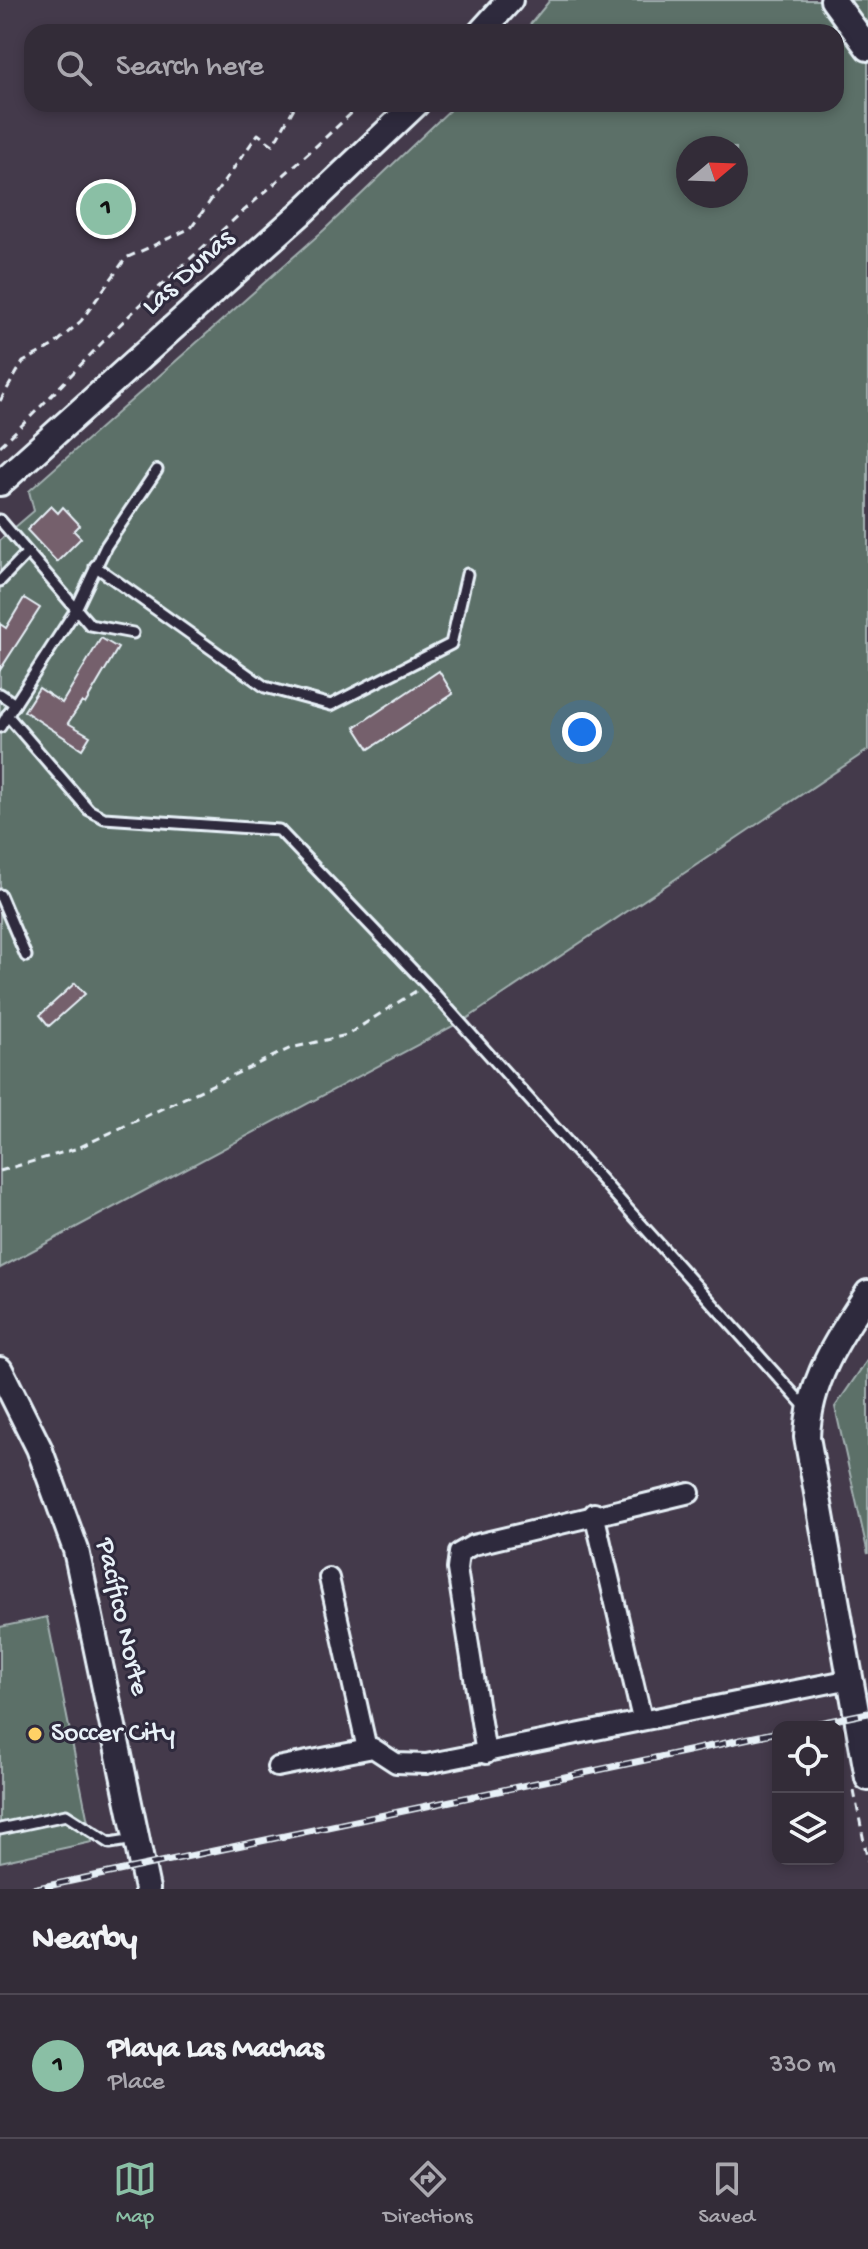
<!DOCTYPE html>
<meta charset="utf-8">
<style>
:root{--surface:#332c38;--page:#3e3843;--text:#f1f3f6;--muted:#a9a7ae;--line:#4e4853;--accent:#8abfa5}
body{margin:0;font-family:"Gochi Hand",sans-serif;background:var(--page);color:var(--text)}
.controls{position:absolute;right:24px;bottom:24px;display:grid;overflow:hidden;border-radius:16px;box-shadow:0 4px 12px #0003}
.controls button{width:72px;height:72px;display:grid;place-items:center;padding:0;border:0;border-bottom:2px solid var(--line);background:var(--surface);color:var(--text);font:40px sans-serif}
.compass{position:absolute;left:676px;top:136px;width:72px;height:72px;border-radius:50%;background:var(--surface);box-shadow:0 4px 12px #0003;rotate:71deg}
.you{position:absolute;left:582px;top:732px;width:28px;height:28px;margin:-20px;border:6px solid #fff;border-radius:50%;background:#1a73e8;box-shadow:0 0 0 12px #1a73e833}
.badge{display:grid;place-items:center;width:52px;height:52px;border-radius:50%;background:var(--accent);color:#111;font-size:26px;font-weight:700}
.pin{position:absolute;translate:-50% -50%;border:4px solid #fff;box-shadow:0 2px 8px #0006}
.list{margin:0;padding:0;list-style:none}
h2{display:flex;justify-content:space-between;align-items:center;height:104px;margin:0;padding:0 32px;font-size:34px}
h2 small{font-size:26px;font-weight:400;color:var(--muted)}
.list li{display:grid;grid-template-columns:52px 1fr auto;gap:24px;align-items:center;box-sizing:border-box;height:144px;padding:0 32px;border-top:2px solid var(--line)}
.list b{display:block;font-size:30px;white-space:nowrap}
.list p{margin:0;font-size:26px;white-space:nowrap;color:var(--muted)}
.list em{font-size:26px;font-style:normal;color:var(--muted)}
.icon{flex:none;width:44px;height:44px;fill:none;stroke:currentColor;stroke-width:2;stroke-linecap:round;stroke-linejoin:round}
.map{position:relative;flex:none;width:868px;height:1889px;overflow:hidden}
.search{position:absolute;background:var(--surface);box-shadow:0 4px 12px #0003;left:24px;right:24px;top:24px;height:88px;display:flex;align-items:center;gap:20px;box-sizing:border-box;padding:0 28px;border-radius:24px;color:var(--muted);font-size:30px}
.sheet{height:248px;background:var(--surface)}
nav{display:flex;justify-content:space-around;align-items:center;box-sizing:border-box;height:112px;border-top:2px solid var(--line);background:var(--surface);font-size:22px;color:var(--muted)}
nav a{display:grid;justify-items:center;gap:4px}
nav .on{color:var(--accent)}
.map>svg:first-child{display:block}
</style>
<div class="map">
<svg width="868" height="1889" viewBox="0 0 868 1889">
<rect width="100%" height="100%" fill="#443a4b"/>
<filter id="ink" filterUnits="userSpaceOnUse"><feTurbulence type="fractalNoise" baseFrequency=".0125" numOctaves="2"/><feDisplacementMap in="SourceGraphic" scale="16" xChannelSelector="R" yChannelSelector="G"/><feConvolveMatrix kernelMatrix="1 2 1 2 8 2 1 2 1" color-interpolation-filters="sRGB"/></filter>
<g filter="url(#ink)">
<g fill="#5b6f68" stroke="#a2b0b0" stroke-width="2" fill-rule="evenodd">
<path d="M 550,0 L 868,0 L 868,750 L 468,1018 L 0,1268 L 0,540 L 34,511 L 29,491 L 324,230 L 456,104 L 836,104 L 836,32 L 524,32 ZM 688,148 L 736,148 L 736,196 L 688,196 Z"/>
<path d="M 868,1359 L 868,1554 L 835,1407 Z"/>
<path d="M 47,1617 L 92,1842 L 0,1862 L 0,1627 Z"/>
</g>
<g fill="#75616c" stroke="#e8f1f8" stroke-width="2">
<path d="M 51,506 L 58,513 L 63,507 L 80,525 L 74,531 L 81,538 L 57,562 L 27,530 Z"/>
<path d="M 24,598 L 40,608 L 0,670 L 0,624 L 6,628 Z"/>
<path d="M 101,638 L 118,648 L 85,704 L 82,702 L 68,723 L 90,736 L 82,749 L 24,711 L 39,688 L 62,703 Z"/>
<path d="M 439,671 L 453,694 L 369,749 L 355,727 Z"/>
<path d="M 75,983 L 85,994 L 49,1026 L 40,1015 Z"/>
</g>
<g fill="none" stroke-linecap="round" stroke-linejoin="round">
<defs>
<g id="lane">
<path d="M 0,520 L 90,625 L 133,633"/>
<path d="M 95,566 L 265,687 L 331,705 L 451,644 L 467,574"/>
<path d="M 0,581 L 26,554"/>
<path d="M 0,694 L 15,704"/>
<path d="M 7,715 L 89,810 L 104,818 L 279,830 L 426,984 L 807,1409"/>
<path d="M 0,727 L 75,611 L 106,546 L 157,470"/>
<path d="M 0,895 L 26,956"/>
<path d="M 0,1829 L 66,1815 L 110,1843 L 135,1839"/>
</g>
<g id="street">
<path d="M 594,1513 L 642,1719"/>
<path d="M 329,1578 L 367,1749"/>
<path d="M 486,1754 L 457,1569 L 459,1553 L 473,1545 L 690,1493"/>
<path d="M 277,1767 L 373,1748 L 396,1763 L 426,1764 L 851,1679"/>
</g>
<g id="secondary">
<path d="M 833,0 L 868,48"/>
<path d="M 481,32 L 510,0"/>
<path d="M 0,483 L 300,214 L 416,104"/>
<path d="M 868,1293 C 838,1338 809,1381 807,1437 L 868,1778"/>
<path d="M 0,1370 L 39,1448 L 76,1550 L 147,1889"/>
</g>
</defs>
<use href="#lane" stroke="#e8f1f8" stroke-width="15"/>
<use href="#street" stroke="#e8f1f8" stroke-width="24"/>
<use href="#secondary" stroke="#e8f1f8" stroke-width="30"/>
<g stroke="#e8f1f8" stroke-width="3" stroke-dasharray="8 6" stroke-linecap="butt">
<path d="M 404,32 L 411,25"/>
<path d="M 0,401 L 23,362 L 54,345 L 81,321 L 126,258 L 191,228 L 258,134 L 273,145 L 295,106 L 301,104"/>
<path d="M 0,446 C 47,403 88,355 134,311 C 208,240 287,175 361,104"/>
<path d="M 0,1171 L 78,1148 L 291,1048 L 347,1035 L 416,991"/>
<path d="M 854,1791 L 868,1862"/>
</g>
<use href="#lane" stroke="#2f2a3d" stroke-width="9"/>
<use href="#street" stroke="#2f2a3d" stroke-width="18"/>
<use href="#secondary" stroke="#2f2a3d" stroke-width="24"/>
<defs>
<g id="rail">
<path d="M 800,1727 L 868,1713"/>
<path d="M 33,1889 L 778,1732"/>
</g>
</defs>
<use href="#rail" stroke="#e8f1f8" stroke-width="7"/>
<use href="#rail" stroke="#2f2a3d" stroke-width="4" stroke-dasharray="12" stroke-linecap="butt"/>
</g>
</g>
<circle fill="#ffd166" stroke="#2f2a3d" stroke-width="3" cx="35" cy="1734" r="8"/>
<g text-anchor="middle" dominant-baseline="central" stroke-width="6" stroke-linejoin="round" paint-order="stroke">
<g font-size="28" fill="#e8f1f8" stroke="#2f2a3d">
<text transform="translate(189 273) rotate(-42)">Las Dunas</text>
<text transform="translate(121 1617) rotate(77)">Pacífico Norte</text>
</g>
<g font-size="28" fill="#e8f1f8" stroke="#2f2a3d" text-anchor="start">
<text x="51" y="1734">Soccer City</text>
</g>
</g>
</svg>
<div class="controls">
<button><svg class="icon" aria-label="locate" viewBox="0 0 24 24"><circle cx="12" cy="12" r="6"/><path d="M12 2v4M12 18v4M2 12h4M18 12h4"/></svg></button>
<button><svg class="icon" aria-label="layers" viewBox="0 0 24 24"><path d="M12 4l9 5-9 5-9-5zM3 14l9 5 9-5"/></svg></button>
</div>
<svg class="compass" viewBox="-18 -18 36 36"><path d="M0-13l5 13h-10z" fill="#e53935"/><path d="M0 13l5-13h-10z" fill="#a9a7ae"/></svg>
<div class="you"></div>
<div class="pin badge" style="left:106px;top:209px">1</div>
<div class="search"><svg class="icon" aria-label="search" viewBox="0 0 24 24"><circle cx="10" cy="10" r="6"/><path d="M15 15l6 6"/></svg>Search here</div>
</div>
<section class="sheet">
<h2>Nearby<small></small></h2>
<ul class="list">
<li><span class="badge">1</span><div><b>Playa Las Machas</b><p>Place</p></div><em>330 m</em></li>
</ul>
</section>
<nav>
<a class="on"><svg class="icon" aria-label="map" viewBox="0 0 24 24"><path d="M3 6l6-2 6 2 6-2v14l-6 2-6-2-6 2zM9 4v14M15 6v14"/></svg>Map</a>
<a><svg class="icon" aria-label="directions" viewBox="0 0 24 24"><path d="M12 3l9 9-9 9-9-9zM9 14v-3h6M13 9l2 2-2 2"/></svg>Directions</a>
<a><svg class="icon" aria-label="saved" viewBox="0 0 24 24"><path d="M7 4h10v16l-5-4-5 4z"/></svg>Saved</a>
</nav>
